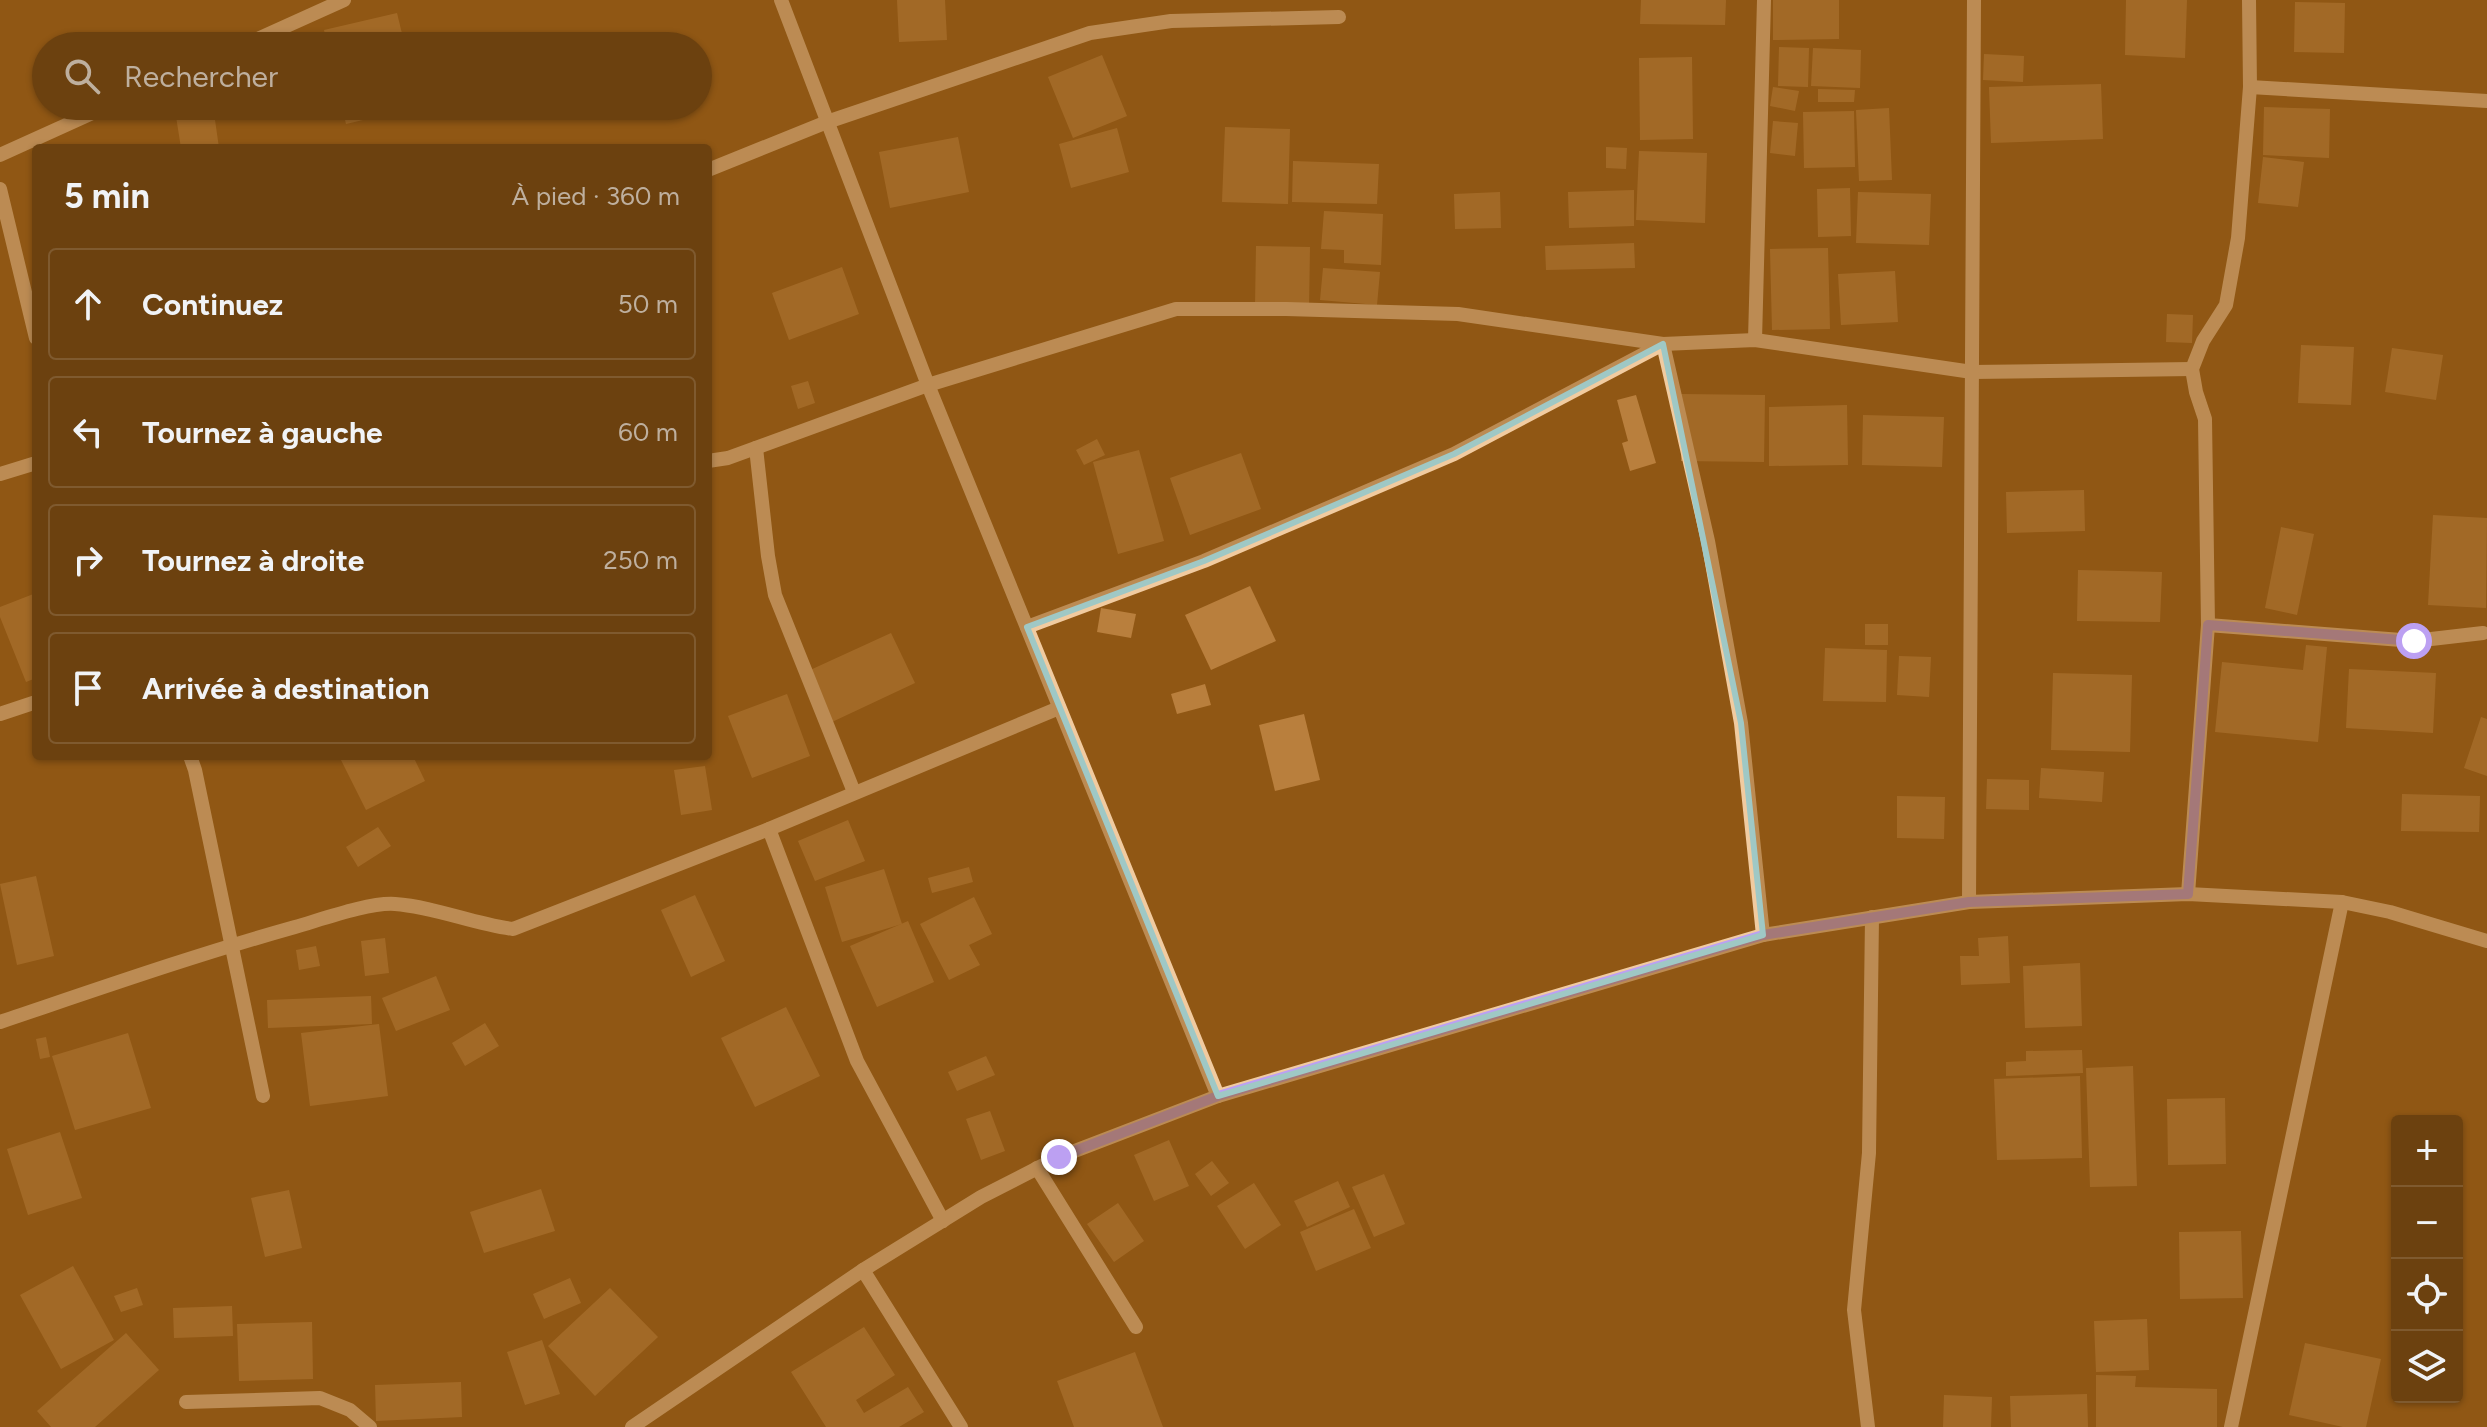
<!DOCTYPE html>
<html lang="fr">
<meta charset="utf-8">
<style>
:root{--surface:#6c410f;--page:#714818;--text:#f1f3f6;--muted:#beaf9e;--line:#7f5a2f}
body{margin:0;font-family:Figtree,sans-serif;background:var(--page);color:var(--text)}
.controls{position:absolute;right:24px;bottom:24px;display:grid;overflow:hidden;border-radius:8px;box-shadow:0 2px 6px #0004}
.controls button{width:72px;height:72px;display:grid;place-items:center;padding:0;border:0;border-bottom:2px solid var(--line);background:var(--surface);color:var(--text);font:40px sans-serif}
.stop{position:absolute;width:24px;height:24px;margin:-18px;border:6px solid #bca0f2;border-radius:50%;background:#fff}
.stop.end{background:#bca0f2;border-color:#fff;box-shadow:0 2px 8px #0008}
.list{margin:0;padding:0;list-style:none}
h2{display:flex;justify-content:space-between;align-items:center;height:104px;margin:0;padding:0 32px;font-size:34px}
h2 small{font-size:26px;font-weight:400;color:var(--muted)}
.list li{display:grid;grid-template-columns:52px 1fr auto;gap:24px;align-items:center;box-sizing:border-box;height:112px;margin:0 16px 16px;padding:0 16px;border:2px solid var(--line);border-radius:8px}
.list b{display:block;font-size:30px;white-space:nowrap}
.list em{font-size:26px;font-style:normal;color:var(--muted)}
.icon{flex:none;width:44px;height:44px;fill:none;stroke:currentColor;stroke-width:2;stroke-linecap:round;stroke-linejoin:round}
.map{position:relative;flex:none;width:2487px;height:1427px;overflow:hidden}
.search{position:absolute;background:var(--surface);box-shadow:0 2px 6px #0004;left:32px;top:32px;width:680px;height:88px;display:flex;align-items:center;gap:20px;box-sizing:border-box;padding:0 28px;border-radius:44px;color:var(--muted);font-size:30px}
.panel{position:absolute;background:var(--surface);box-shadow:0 2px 6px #0004;left:32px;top:144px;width:680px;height:616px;border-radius:8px}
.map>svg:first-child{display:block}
</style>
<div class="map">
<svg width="2487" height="1427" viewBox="0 0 2487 1427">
<rect width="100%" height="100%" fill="#905714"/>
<g fill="#b97f3d">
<path d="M 897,0 L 945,0 L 947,40 L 899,42 Z"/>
<path d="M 1641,0 L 1726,0 L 1725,25 L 1640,24 Z"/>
<path d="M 1773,0 L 1839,0 L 1839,39 L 1773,40 Z"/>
<path d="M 2126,0 L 2187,0 L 2185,58 L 2125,55 Z"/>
<path d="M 2295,2 L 2345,3 L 2344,53 L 2294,52 Z"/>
<path d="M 397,13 L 405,46 L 328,46 L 324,30 Z"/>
<path d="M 1779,47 L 1809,48 L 1808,87 L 1778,86 Z"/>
<path d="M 1813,48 L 1861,50 L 1860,88 L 1811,86 Z"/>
<path d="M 1984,54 L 2024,56 L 2023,82 L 1983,80 Z"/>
<path d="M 1102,55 L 1127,116 L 1073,138 L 1048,77 Z"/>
<path d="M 1692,57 L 1693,139 L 1640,140 L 1639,58 Z"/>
<path d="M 2101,84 L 2103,139 L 1991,143 L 1989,87 Z"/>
<path d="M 1773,87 L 1799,91 L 1795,111 L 1770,106 Z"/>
<path d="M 1818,89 L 1855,90 L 1854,102 L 1818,102 Z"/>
<path d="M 201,106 L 213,106 L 219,148 L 181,148 L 175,110 Z"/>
<path d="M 342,106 L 417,106 L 418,107 L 346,124 Z"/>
<path d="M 2264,107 L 2330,109 L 2329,158 L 2263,155 Z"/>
<path d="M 1889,108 L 1892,180 L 1859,181 L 1856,110 Z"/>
<path d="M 1854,111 L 1855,167 L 1804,168 L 1803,112 Z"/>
<path d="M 1773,121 L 1798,123 L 1795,156 L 1770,153 Z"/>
<path d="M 1225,127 L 1290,129 L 1288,204 L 1222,202 Z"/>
<path d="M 1117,128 L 1129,172 L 1071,188 L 1059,144 Z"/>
<path d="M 958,137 L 969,192 L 890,208 L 879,152 Z"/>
<path d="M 1606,147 L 1627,148 L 1626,169 L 1606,168 Z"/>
<path d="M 1639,151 L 1707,153 L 1705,223 L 1636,220 Z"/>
<path d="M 2263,157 L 2304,162 L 2298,207 L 2258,203 Z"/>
<path d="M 1293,161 L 1379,164 L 1377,204 L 1292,202 Z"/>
<path d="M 1850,188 L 1851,236 L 1818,237 L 1817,189 Z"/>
<path d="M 1634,190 L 1634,226 L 1569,228 L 1568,192 Z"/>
<path d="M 1500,192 L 1501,228 L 1455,229 L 1454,194 Z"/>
<path d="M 1858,192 L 1931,194 L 1929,245 L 1856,243 Z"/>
<path d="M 1324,211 L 1383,214 L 1381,265 L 1344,263 L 1344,250 L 1321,249 Z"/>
<path d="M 1634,243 L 1635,268 L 1546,270 L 1545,246 Z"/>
<path d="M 1256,246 L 1310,247 L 1309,308 L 1255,307 Z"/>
<path d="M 1828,248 L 1830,329 L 1772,330 L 1770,249 Z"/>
<path d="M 842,267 L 859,314 L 789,340 L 772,293 Z"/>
<path d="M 1323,268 L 1380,272 L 1377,305 L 1320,300 Z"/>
<path d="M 1895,271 L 1898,322 L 1841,325 L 1838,274 Z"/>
<path d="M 2167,314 L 2193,315 L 2192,343 L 2166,342 Z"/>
<path d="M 2301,345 L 2354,347 L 2351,405 L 2298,403 Z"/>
<path d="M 2392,348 L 2443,355 L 2436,400 L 2385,392 Z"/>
<path d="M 808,381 L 815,403 L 798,409 L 791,386 Z"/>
<path d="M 1681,394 L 1765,395 L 1764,462 L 1681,461 Z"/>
<path d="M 1636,395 L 1656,463 L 1630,471 L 1622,443 L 1628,441 L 1617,400 Z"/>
<path d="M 1847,405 L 1848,465 L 1769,466 L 1769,407 Z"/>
<path d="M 1863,415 L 1944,417 L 1942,467 L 1862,465 Z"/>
<path d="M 1097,439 L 1105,455 L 1084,465 L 1076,450 Z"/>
<path d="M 1139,450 L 1164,541 L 1118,554 L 1093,462 Z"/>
<path d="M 1241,453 L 1261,509 L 1190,535 L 1170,478 Z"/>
<path d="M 2084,490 L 2085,531 L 2007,533 L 2006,492 Z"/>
<path d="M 2433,515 L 2487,518 L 2486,608 L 2428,605 Z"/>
<path d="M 2281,527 L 2314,534 L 2297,615 L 2265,608 Z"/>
<path d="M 2078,570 L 2162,572 L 2160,622 L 2077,621 Z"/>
<path d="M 1250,586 L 1276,641 L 1211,670 L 1185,615 Z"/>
<path d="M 36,593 L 36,678 L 26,682 L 0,617 L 0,607 Z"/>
<path d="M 1101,608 L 1136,614 L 1131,638 L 1097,632 Z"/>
<rect x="1865" y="624" width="23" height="21"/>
<path d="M 891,633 L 915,683 L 832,722 L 808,671 Z"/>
<path d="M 2306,645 L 2327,647 L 2318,742 L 2215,732 L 2222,662 L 2303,670 Z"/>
<path d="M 1825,648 L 1887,650 L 1886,702 L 1823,701 Z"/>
<path d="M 1899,656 L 1931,657 L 1929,697 L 1897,695 Z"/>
<path d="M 2349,669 L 2436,673 L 2433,733 L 2346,728 Z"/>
<path d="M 2053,673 L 2132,675 L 2130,752 L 2051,750 Z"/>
<path d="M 1205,684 L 1211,705 L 1177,714 L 1171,694 Z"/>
<path d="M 787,694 L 810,756 L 752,778 L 728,716 Z"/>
<path d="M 1304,714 L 1320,780 L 1275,791 L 1259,725 Z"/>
<path d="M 2481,717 L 2487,719 L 2487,776 L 2464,768 Z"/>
<path d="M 339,756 L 413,756 L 425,781 L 366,810 Z"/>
<path d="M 705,766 L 712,810 L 681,815 L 674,770 Z"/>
<path d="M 2041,768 L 2104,772 L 2102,802 L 2039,798 Z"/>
<path d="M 1987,779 L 2029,780 L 2029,810 L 1986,809 Z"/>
<path d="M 2402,794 L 2480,796 L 2479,832 L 2401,831 Z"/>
<path d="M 1897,796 L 1945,797 L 1944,839 L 1897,838 Z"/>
<path d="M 848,820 L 865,861 L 815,881 L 798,841 Z"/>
<path d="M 378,827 L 391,846 L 358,867 L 346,847 Z"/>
<path d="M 969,867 L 973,882 L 932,893 L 928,878 Z"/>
<path d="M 884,869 L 902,924 L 842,942 L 825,887 Z"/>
<path d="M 36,876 L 54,956 L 17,965 L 0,884 Z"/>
<path d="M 695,895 L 725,961 L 691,977 L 661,910 Z"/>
<path d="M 974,897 L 992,934 L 969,945 L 980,965 L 949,980 L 920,924 Z"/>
<path d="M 908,921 L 934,982 L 877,1007 L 850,946 Z"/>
<path d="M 2008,936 L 2010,983 L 1961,985 L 1960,956 L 1979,956 L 1978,938 Z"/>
<path d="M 385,938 L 389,973 L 365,976 L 361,941 Z"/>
<path d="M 316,946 L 320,966 L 299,970 L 296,950 Z"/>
<path d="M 2080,963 L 2082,1026 L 2025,1028 L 2023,966 Z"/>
<path d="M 436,976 L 450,1010 L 396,1031 L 382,998 Z"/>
<path d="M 371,996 L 372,1024 L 268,1028 L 267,1000 Z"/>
<path d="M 786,1007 L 820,1076 L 755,1107 L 721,1038 Z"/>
<path d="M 485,1023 L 499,1046 L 465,1066 L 452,1043 Z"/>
<path d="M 379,1024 L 388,1096 L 310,1106 L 301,1033 Z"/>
<path d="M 128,1033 L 151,1108 L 75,1130 L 52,1056 Z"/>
<path d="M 46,1037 L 50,1057 L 40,1059 L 36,1039 Z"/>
<path d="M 2082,1050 L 2083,1073 L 2006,1076 L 2006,1062 L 2026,1061 L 2026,1051 Z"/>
<path d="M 986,1056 L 995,1075 L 957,1091 L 948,1072 Z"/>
<path d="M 2133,1066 L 2137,1186 L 2090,1187 L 2086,1068 Z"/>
<path d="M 2080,1076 L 2082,1158 L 1997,1160 L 1994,1079 Z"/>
<path d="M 2225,1098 L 2226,1164 L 2168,1165 L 2167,1099 Z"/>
<path d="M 990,1111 L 1005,1151 L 981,1160 L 966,1119 Z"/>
<path d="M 60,1132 L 82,1198 L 28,1215 L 7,1149 Z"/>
<path d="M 1169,1140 L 1189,1186 L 1154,1201 L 1134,1155 Z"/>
<path d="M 1212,1161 L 1229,1183 L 1211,1196 L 1195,1174 Z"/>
<path d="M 1384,1174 L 1405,1224 L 1374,1237 L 1352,1187 Z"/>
<path d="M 1338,1181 L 1350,1207 L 1307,1227 L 1294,1201 Z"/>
<path d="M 1254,1183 L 1281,1225 L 1245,1249 L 1217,1206 Z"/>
<path d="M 541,1189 L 555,1231 L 484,1253 L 470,1212 Z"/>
<path d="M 289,1190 L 302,1248 L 265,1257 L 251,1198 Z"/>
<path d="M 1118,1203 L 1144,1241 L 1114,1262 L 1087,1224 Z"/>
<path d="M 1354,1209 L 1371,1248 L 1316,1271 L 1300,1232 Z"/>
<path d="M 2241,1231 L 2243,1298 L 2180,1299 L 2179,1232 Z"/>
<path d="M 73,1266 L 114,1340 L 61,1369 L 20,1295 Z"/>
<path d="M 570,1278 L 581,1303 L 544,1319 L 533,1294 Z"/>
<path d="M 137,1288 L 143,1305 L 121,1312 L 114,1296 Z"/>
<path d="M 610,1288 L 658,1337 L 595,1396 L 548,1346 Z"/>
<path d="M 232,1306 L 233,1336 L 174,1338 L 173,1308 Z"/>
<path d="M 2147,1319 L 2149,1370 L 2096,1372 L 2094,1321 Z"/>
<path d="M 312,1322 L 313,1379 L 239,1381 L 237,1324 Z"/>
<path d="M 864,1327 L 895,1375 L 856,1400 L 864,1413 L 908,1387 L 924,1412 L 899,1427 L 826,1427 L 791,1372 Z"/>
<path d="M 126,1333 L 159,1370 L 95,1427 L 51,1427 L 37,1411 Z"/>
<path d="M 542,1340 L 560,1394 L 525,1405 L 507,1352 Z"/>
<path d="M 2305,1343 L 2381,1359 L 2366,1427 L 2343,1427 L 2289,1415 Z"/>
<path d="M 1135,1352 L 1163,1427 L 1074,1427 L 1057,1381 Z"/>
<path d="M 2096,1375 L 2136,1376 L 2135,1387 L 2217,1389 L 2217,1427 L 2096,1427 Z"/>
<path d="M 461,1382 L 462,1417 L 376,1421 L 375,1385 Z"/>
<path d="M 2087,1394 L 2088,1427 L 2011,1427 L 2010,1396 Z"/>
<path d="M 1944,1395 L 1992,1397 L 1991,1427 L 1943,1427 Z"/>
</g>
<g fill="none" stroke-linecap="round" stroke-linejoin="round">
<g stroke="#f1cba0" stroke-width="14">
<path d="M 781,0 L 928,385 L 1218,1096"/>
<path d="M 242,46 L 344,0"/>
<path d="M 2250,87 L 2487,101"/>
<path d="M 0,155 L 108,106"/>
<path d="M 708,170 L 827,122 L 1090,33 L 1171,21 L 1339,17"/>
<path d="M 0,189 L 36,338"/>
<path d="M 1755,340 L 1764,0"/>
<path d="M 756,448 L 768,556 L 775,595 L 854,792"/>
<path d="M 708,461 L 728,458 L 928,385 L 1176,309 L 1286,309 L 1458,314 L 1663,344 L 1708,541 L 1741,723 L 1763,935"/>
<path d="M 0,474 L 36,463"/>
<path d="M 2208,625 L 2414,641 L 2483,633"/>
<path d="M 1027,627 L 1204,561 L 1454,454 L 1663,344 L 1755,340 L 1972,372 L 2192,369"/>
<path d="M 0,714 L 36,702"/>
<path d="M 190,756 L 195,770 L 263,1096"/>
<path d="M 769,829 L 857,1061 L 943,1221"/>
<path d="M 2188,894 L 2208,625 L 2205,419 L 2196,392 L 2192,369 L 2203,341 L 2226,305 L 2238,238 L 2250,87 L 2249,0"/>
<path d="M 1969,902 L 1974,0"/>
<path d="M 0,1022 C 98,989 195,955 295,927 C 320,920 370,902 395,904 C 436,907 473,924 513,929 L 769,829 L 1059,708"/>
<path d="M 1037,1168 L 1136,1327"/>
<path d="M 863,1270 L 961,1427"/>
<path d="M 186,1402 L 320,1398 L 350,1410 L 370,1427"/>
<path d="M 632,1427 L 863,1270 L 981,1197 L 1059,1157 L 1218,1096 L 1763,935 L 1969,902 L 2188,894 L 2342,902 L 2390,912 L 2487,941"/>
<path d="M 1868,1427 L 1854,1310 L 1869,1153 L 1872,917"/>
<path d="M 2231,1427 L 2342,902"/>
</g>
</g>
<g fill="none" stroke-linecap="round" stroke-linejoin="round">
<path stroke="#bca0f2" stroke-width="10" d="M 1059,1157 L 1218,1096 L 1763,935 L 1969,902 L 2188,894 L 2208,625 L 2414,641"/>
</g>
<path d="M0 0H2487V1427H0ZM 1663,344 L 1741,723 L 1763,935 L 1218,1096 L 1027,627 L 1204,561 L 1454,454 Z" fill="#905714" fill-opacity=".55" fill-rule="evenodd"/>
<path fill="none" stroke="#9fc8c5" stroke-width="6" stroke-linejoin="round" d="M 1663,344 L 1741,723 L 1763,935 L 1218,1096 L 1027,627 L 1204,561 L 1454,454 Z"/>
</svg>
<div class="controls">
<button>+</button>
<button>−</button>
<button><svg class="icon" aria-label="locate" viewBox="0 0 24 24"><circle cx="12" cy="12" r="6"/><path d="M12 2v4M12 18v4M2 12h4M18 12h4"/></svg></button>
<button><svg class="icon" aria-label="layers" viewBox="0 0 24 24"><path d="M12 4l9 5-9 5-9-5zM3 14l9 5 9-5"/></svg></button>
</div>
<div class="stop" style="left:2414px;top:641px"></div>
<div class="stop end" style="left:1059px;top:1157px"></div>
<div class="search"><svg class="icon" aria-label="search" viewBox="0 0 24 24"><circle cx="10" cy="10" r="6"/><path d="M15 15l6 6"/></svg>Rechercher</div>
<section class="panel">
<h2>5 min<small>À pied · 360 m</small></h2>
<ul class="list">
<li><svg class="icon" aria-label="ahead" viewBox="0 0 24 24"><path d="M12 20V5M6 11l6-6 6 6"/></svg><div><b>Continuez</b></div><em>50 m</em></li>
<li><svg class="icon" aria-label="left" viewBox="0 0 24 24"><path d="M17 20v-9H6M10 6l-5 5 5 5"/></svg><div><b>Tournez à gauche</b></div><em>60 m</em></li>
<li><svg class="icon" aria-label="right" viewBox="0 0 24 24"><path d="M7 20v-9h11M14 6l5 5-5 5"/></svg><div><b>Tournez à droite</b></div><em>250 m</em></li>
<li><svg class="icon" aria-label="arrive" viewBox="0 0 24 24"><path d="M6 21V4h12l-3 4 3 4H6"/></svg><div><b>Arrivée à destination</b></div></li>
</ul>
</section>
</div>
